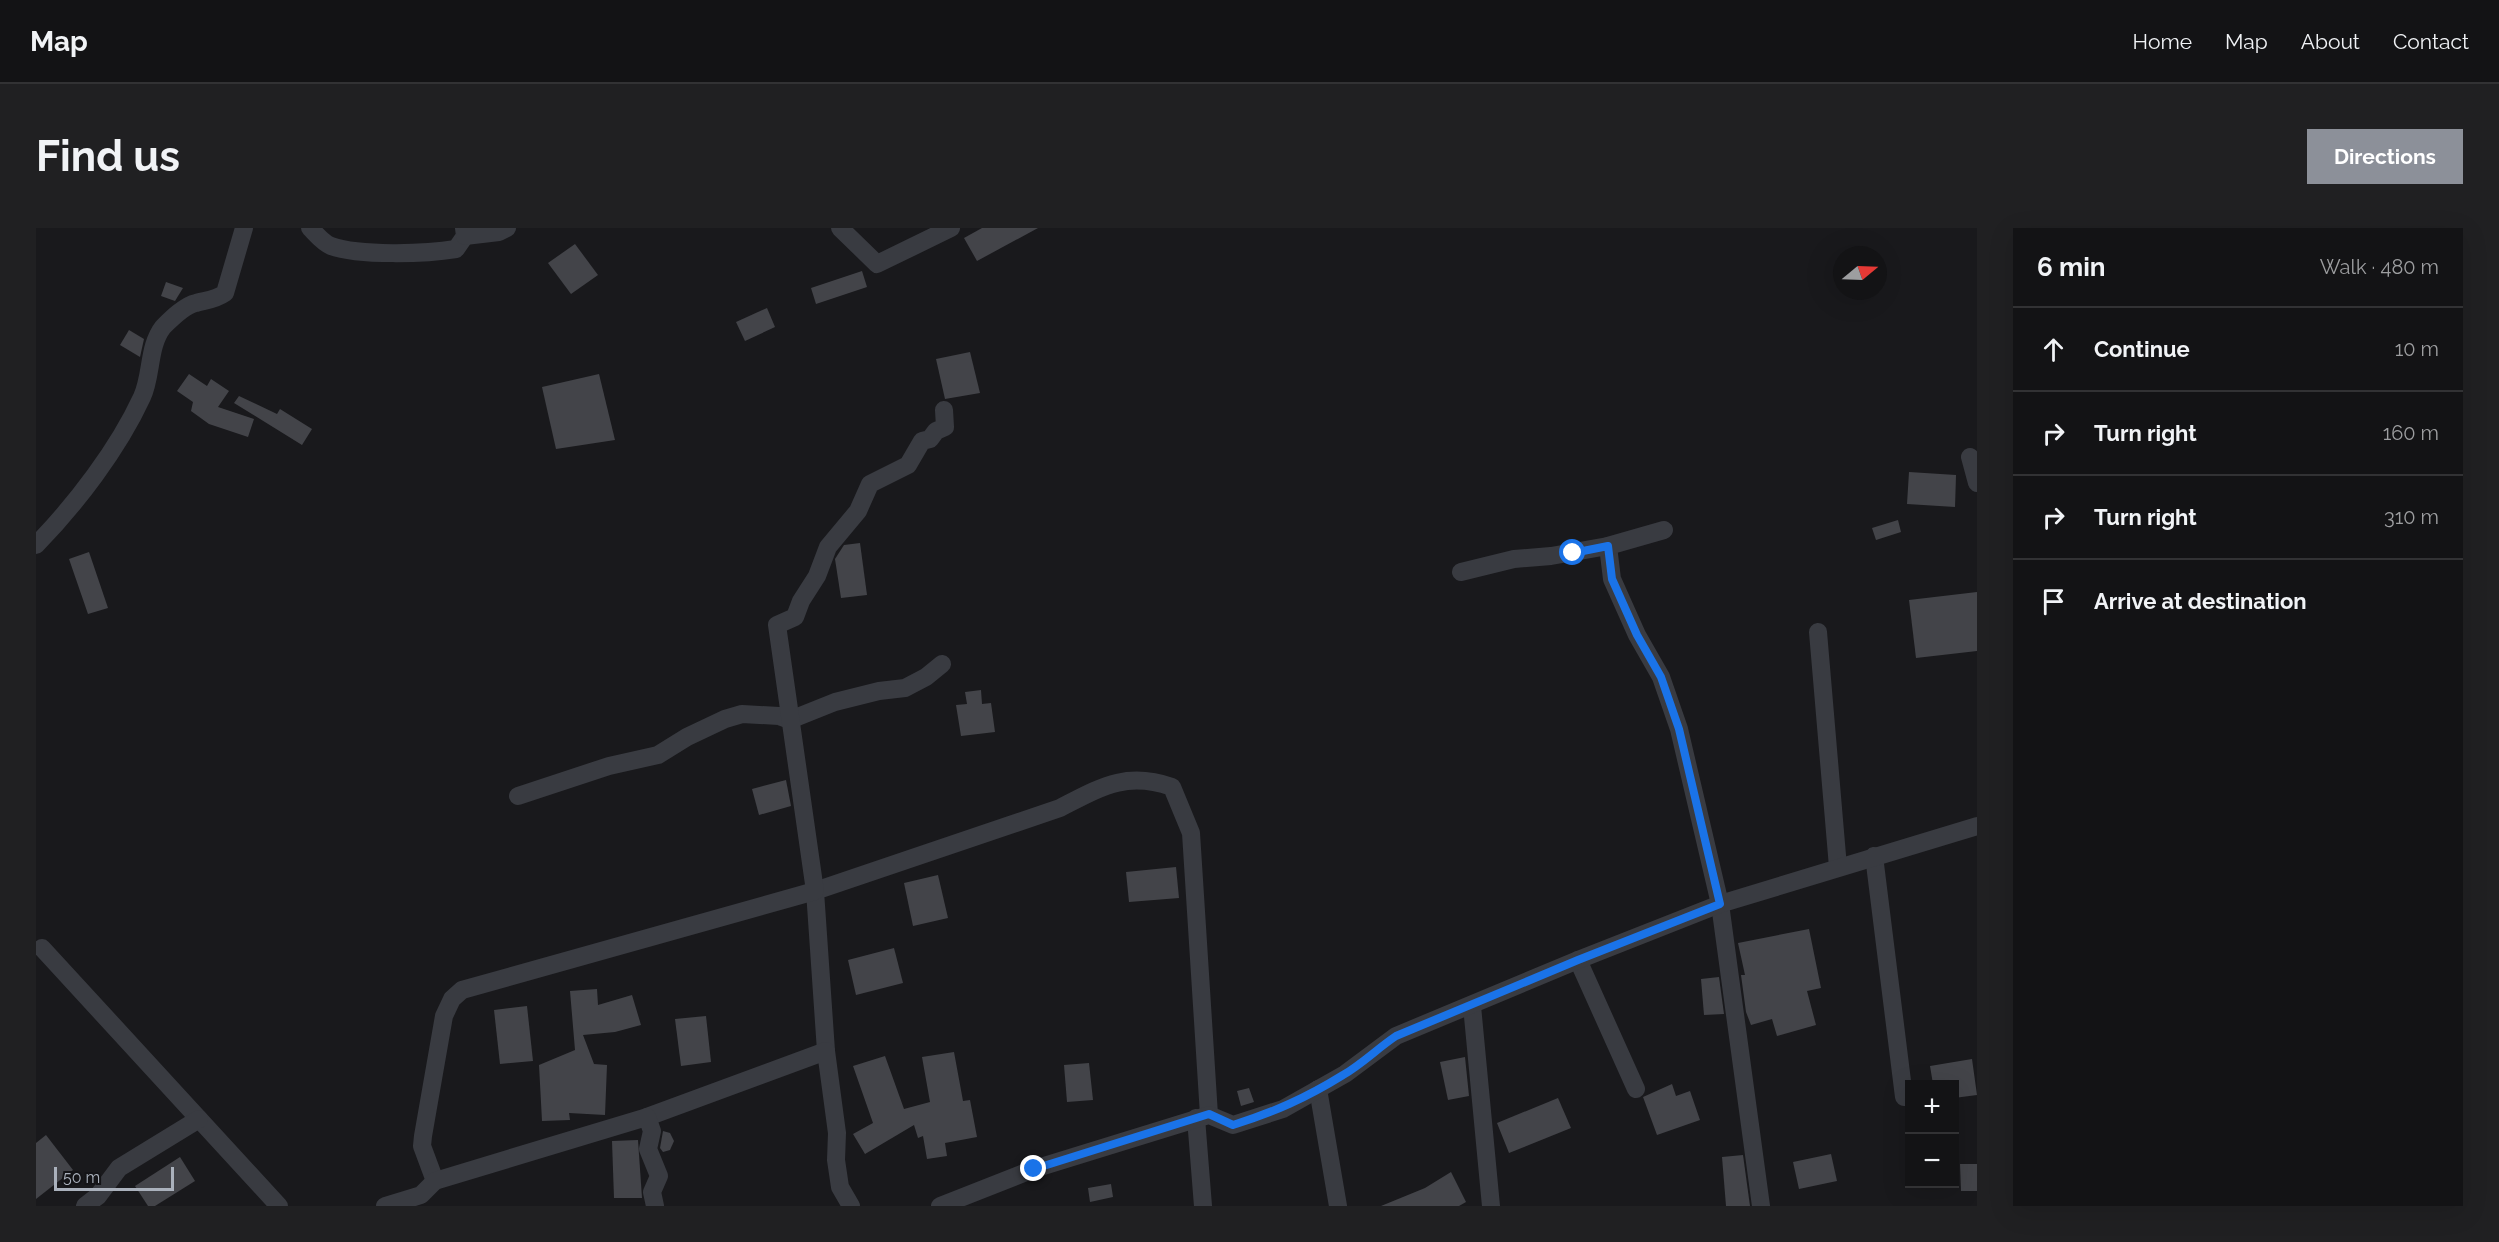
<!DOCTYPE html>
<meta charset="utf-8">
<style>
:root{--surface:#131315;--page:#202022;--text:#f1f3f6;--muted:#9d9ea0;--line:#323234;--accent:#8c9099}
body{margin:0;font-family:Raleway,sans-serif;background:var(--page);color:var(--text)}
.controls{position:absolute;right:18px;bottom:18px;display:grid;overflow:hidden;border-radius:0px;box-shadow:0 6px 24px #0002}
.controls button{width:54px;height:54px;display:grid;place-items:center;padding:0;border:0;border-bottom:2px solid var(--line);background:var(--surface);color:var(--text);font:30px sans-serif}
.compass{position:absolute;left:1797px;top:18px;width:54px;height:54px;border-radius:50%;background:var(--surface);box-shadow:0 6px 24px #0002;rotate:71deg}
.scale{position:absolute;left:18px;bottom:15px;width:120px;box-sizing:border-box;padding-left:6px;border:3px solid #aab1bc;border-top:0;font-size:16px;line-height:21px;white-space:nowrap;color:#aab1bc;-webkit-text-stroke:4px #141417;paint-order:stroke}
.stop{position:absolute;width:18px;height:18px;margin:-14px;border:4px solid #1a73e8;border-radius:50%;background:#fff}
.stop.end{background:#1a73e8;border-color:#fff;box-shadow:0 2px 6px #0008}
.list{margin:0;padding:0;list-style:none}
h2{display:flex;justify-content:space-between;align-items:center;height:78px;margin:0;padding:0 24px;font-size:26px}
h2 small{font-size:20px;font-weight:400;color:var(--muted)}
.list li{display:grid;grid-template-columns:39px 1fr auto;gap:18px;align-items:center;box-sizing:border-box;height:84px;padding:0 24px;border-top:2px solid var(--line)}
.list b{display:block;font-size:22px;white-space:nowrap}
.list em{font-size:20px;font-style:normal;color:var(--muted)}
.icon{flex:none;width:33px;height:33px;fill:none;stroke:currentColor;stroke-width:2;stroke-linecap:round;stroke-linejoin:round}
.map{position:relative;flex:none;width:1941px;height:978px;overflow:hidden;border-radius:0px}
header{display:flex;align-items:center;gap:36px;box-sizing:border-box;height:84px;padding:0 30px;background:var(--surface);border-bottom:2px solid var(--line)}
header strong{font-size:28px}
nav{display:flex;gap:33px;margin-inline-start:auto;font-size:21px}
.intro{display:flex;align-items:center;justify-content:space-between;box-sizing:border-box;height:144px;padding:0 36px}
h1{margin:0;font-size:42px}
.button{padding:15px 27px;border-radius:0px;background:var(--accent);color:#fff;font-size:21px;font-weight:700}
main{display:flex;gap:36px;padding:0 36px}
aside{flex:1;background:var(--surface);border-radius:0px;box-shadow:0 6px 24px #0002}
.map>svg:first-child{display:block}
</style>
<header>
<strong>Map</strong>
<nav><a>Home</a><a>Map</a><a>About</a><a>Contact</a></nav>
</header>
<div class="intro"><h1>Find us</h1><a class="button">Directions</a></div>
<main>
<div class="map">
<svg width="1941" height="978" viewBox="0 0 1941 978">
<rect width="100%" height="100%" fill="#19191c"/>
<g fill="#434449">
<path d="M 946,0 L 1002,0 L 941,33 L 928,10 Z"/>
<path d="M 539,16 L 562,47 L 535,66 L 512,35 Z"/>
<path d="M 826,43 L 831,59 L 780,76 L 775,60 Z"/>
<path d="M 130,54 L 147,60 L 139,73 L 125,68 Z"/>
<path d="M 731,80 L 739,99 L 709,113 L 700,94 Z"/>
<path d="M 93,102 L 108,111 L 104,129 L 84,117 Z"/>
<path d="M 934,124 L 944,165 L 909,171 L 900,131 Z"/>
<path d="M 153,146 L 171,158 L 175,151 L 193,163 L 182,179 L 218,191 L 212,209 L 173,196 L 155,183 L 157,174 L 141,163 Z"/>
<path d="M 563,146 L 579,212 L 520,221 L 506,159 Z"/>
<path d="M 203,168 L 241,186 L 244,181 L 276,201 L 266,217 L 198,175 Z"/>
<path d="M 1873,244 L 1920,247 L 1919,279 L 1871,276 Z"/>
<path d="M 1862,292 L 1865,304 L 1840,312 L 1836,300 Z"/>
<path d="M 824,315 L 831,367 L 805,370 L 799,331 L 808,317 Z"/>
<path d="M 53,324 L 72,380 L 52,386 L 33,331 Z"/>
<path d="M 1941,364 L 1941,423 L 1880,430 L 1873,372 Z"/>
<path d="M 945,462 L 946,476 L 955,475 L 959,504 L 925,508 L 920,477 L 931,476 L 929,464 Z"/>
<path d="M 750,552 L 755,578 L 723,587 L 716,561 Z"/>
<path d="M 1140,639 L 1143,670 L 1093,674 L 1090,644 Z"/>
<path d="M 902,647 L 912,690 L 877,698 L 868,655 Z"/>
<path d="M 1773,701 L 1785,760 L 1771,763 L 1780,797 L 1741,808 L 1736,791 L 1715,797 L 1710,784 L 1705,747 L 1709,747 L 1702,715 Z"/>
<path d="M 858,720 L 867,755 L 820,767 L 812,732 Z"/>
<path d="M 1683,749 L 1688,786 L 1668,787 L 1665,751 Z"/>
<path d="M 561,761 L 562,777 L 596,767 L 605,797 L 579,804 L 547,807 L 558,836 L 571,837 L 569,887 L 533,885 L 534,892 L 506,893 L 503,837 L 539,822 L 534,763 Z"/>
<path d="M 491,778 L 497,833 L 464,836 L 458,782 Z"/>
<path d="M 670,788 L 675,834 L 645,838 L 639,791 Z"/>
<path d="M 918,824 L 927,873 L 934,872 L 941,909 L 909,915 L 911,928 L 891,931 L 887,908 L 882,910 L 878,897 L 829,926 L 817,906 L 837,895 L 817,838 L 849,828 L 868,881 L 894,874 L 886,829 Z"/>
<path d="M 1429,829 L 1433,868 L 1412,872 L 1404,834 Z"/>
<path d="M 1936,831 L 1941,867 L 1918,870 L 1918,856 L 1897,856 L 1894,838 Z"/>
<path d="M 1053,835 L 1057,872 L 1031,874 L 1028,837 Z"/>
<path d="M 1636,856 L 1640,868 L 1654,863 L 1664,892 L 1621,907 L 1607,869 Z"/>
<path d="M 1213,860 L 1218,874 L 1205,878 L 1201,863 Z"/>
<path d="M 1522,870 L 1535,900 L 1473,925 L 1461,895 Z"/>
<path d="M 627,903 L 634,905 L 638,913 L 634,922 L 627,924 L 624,920 Z"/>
<path d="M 10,907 L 37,942 L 0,971 L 0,915 Z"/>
<path d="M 602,912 L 606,970 L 578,970 L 576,913 Z"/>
<path d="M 1795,926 L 1801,953 L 1763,961 L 1757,934 Z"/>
<path d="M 1707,927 L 1714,978 L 1690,978 L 1686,929 Z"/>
<path d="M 144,929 L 159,953 L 119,978 L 112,978 L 99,958 Z"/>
<path d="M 1924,936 L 1941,936 L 1941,963 L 1925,963 Z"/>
<path d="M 1415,944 L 1430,974 L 1423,978 L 1345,978 L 1389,960 Z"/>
<path d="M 1075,956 L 1077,969 L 1054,974 L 1052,960 Z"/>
</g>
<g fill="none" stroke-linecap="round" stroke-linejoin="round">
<g stroke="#393b41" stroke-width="18">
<path d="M 274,0 C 280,6 287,15 295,18 C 323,28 390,26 420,21 L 429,8 L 428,0"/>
<path d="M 804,0 L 841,36 L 915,0"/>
<path d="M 429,8 L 463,4 L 471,0"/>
<path d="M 1934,229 L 1941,255"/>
<path d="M 0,317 C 40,276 82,221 106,169 C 116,148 112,118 127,99 C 135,91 149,77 160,75 C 171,72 179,72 189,65 L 208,0"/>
<path d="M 1572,318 L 1576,351 L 1601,407 L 1625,449 L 1643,501 L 1684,676 L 1725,978"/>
<path d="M 1425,344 L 1478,331 L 1515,328 L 1572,318 L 1628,302"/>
<path d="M 1782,404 L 1802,639"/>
<path d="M 482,568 L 573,538 L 622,527 L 651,509 L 689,491 L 706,486 L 743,488 L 754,492 L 799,474 L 843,463 L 869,460 L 890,449 L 906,436"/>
<path d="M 1838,628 L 1868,869"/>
<path d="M 6,720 L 243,978"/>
<path d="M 1542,732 L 1600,861"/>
<path d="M 1436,778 L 1455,978"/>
<path d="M 790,823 L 779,663 L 1024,580 C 1065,559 1090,543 1136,559 L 1155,605 L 1173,887"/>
<path d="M 1282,861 L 1302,978"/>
<path d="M 611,889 L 790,823 L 801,905 L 800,932 L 804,959 L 815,978"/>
<path d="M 1160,890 L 1167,978"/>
<path d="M 399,953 L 386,918 L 387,908 L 408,788 L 416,771 L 426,762 L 779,663 L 741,397 L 759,389 L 765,373 L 781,348 L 792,319 L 822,283 L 834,256 L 872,237 L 886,213 L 894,211 L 900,203 L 909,199 L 908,182"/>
<path d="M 49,978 L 62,968 L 83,940 L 163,891"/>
<path d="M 349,978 L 385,967 L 399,953 L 611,889 L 616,903 L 612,921 L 623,948 L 616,964 L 619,978"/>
<path d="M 904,978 L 998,941 L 1173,887 L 1197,897 L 1247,881 L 1309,846 L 1360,808 L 1542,732 L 1684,676 L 1941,598"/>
</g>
</g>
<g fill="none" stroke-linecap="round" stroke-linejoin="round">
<path stroke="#1a73e8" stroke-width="8" d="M 998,941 L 1173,886 L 1197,897 C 1238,884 1270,870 1307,847 C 1326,836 1342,820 1360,808 L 1542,732 L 1684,676 L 1643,501 L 1625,449 L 1601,407 L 1576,351 L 1572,318 L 1537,325"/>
</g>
</svg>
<div class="controls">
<button>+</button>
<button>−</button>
</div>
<svg class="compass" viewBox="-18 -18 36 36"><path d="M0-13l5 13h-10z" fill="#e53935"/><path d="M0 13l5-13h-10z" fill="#9d9ea0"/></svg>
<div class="scale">50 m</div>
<div class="stop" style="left:1537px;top:325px"></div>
<div class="stop end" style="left:998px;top:941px"></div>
</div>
<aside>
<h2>6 min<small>Walk · 480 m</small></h2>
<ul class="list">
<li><svg class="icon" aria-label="ahead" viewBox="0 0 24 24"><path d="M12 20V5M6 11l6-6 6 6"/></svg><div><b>Continue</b></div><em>10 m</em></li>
<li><svg class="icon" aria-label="right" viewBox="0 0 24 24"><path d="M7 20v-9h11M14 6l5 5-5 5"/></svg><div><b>Turn right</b></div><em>160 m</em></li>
<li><svg class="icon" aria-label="right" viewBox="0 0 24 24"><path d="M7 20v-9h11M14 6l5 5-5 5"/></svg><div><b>Turn right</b></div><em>310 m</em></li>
<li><svg class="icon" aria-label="arrive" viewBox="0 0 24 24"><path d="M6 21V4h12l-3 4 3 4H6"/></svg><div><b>Arrive at destination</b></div></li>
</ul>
</aside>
</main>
